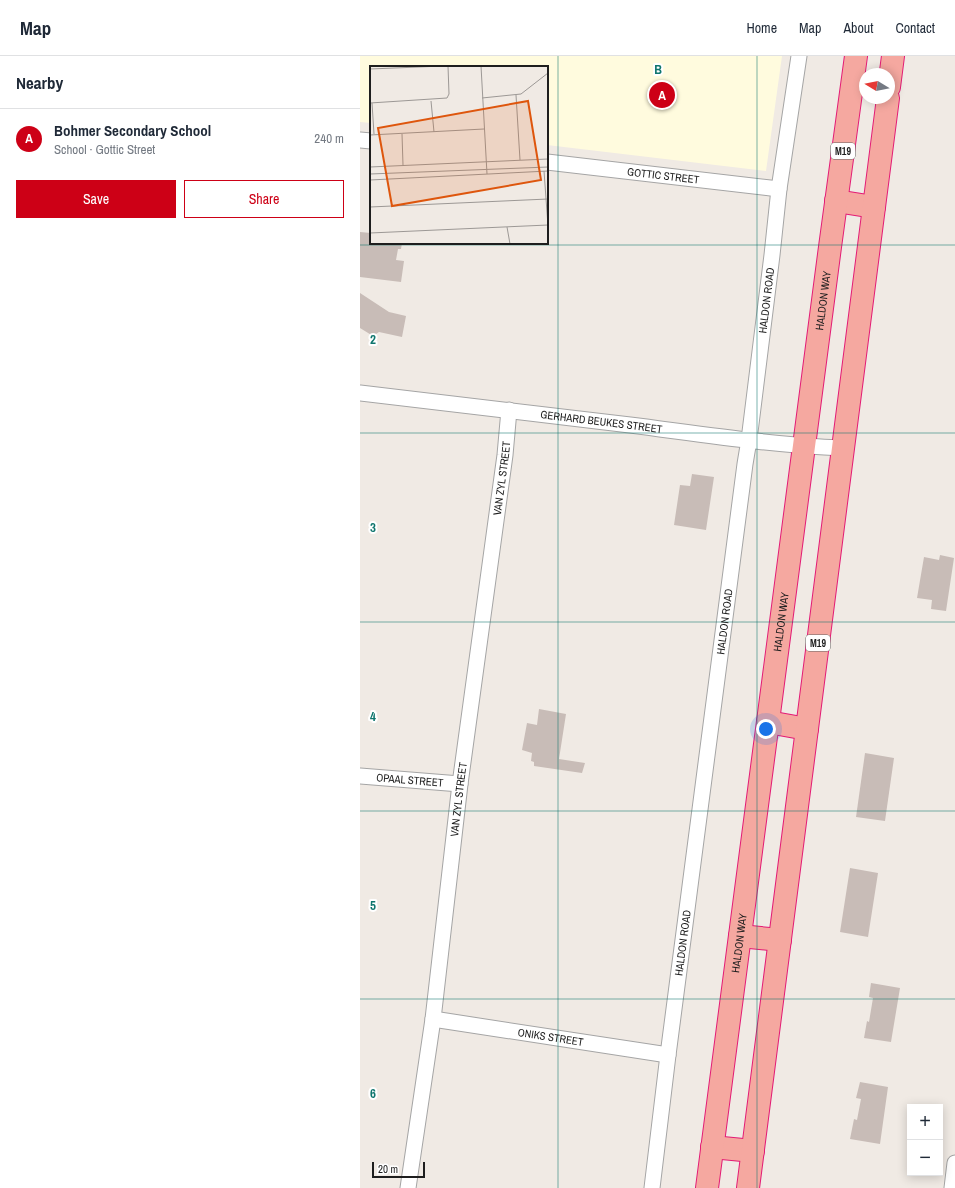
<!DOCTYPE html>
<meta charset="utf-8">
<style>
:root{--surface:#fff;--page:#f6f6f7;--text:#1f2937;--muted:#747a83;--line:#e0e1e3;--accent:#cd0016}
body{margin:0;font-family:"Archivo Narrow",sans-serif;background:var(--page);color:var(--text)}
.controls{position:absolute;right:12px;bottom:12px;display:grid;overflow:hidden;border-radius:0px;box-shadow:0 2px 10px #0003}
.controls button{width:36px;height:36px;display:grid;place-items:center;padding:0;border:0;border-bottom:1px solid var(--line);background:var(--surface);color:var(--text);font:20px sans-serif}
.compass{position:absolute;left:499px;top:12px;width:36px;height:36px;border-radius:50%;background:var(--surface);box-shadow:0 2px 10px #0003;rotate:280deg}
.scale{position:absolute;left:12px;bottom:10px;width:53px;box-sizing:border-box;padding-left:4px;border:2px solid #1e1e1e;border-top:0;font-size:11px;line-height:14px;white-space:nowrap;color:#1e1e1e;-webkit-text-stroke:3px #fff;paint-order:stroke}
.you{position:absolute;left:406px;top:673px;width:14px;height:14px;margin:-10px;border:3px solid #fff;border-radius:50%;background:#1a73e8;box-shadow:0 0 0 6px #1a73e833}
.badge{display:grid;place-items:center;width:26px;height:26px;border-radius:50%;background:var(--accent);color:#fff;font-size:13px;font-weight:700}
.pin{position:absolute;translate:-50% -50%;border:2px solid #fff;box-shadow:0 1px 4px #0006}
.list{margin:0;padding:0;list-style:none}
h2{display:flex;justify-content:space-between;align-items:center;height:52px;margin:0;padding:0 16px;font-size:17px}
h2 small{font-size:13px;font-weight:400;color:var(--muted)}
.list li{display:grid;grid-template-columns:26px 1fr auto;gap:12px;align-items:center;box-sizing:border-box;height:60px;padding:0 16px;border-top:1px solid var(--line)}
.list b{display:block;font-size:15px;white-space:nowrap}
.list p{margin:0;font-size:13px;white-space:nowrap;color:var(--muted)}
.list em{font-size:13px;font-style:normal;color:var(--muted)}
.actions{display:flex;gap:8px;padding:12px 16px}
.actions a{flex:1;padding:9px 0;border:1px solid var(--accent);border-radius:0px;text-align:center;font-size:14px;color:var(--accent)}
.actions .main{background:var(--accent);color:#fff}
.map{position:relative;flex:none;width:595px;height:1132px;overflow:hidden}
header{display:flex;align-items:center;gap:24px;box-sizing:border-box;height:56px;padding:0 20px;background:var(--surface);border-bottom:1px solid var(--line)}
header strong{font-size:19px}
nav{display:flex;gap:22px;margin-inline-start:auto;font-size:14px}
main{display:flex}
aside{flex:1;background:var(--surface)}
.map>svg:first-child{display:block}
</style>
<header>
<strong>Map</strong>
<nav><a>Home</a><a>Map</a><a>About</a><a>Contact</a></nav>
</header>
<main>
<aside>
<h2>Nearby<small></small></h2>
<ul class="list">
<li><span class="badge">A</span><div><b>Bohmer Secondary School</b><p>School · Gottic Street</p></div><em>240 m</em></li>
</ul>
<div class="actions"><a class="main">Save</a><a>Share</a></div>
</aside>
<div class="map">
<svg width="595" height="1132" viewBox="0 0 595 1132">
<rect width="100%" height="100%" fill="#f0eae4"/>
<path fill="#fffbde" d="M 0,0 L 422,0 L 406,115 L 187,89 L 187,11 L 11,11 L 11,67 L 0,66 Z"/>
<g fill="#c8bcb7">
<path d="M 0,176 L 11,177 L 11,187 L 42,187 L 41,193 L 38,193 L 36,204 L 44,205 L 41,226 L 0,221 Z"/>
<path d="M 0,237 L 29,256 L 46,260 L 42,281 L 19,276 L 13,280 L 0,272 Z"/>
<path d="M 332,418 L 354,421 L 346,474 L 314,469 L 320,429 L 330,430 Z"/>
<path d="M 580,499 L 594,502 L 586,555 L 571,553 L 572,544 L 557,542 L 564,501 L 579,504 Z"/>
<path d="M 179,653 L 206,658 L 199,703 L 225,707 L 222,717 L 174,710 L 174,706 L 171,705 L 172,697 L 162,694 L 167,667 L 177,669 Z"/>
<path d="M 505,697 L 534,702 L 525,765 L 496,761 Z"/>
<path d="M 490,812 L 518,817 L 508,881 L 480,876 Z"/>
<path d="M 511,927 L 540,932 L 531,986 L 504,982 L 507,965 L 509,966 L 513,942 L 509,941 Z"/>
<path d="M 500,1026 L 528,1031 L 520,1088 L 490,1083 L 494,1063 L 497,1064 L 501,1043 L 496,1042 Z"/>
</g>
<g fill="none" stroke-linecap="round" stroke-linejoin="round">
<defs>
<g id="minor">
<path d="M 0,84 L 11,85"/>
<path id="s1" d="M 187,106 L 419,133"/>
<path id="s2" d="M 0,337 C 90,347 180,358 270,369 C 341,378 411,389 483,392"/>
<path id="s3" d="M 0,720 L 100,728"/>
<path id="s4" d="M 73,963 L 308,999"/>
<path id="s5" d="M 48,1132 L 73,963 L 100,728 L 145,399 L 149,354"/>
<path id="s6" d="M 292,1132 L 308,999 L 385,408 L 389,384 L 412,199 L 419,133 L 439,0"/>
<path d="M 592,1132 L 595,1107"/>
</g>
<g id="trunk">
<path d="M 529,31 L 533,0"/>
<path d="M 476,145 L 514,151"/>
<path d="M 408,666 L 447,673"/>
<path d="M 380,880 L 420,884"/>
<path d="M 352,1091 L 393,1095"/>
<path id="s7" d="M 347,1132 L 470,191 L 496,0"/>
<path d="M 388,1132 L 528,42"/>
</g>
</defs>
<use href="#minor" stroke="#a5a5a5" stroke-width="17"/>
<use href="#trunk" stroke="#e31b75" stroke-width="24"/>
<use href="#minor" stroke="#fff" stroke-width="15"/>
<use href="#trunk" stroke="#f5a8a0" stroke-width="22"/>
</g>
<path fill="none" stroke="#0f766e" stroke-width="1" stroke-opacity="0.55" d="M 198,0 L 198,1132M 397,0 L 397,1132M 0,189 L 595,189M 0,377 L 595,377M 0,566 L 595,566M 0,755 L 595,755M 0,943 L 595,943"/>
<g text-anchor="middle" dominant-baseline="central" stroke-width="4" stroke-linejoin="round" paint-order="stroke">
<g fill="#fff" stroke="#626262" stroke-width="1">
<rect x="471" y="87" width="24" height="16" rx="3"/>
<rect x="446" y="579" width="24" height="16" rx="3"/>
</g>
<g font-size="10" font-weight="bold" fill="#1e1e1e">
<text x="483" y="95">M19</text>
<text x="458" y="587">M19</text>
</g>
<g font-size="11" fill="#1e1e1e" stroke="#fff">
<text stroke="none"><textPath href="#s1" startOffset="117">GOTTIC STREET</textPath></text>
<text stroke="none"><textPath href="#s6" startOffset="895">HALDON ROAD</textPath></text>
<text stroke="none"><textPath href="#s7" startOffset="895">HALDON WAY</textPath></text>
<text stroke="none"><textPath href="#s2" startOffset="243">GERHARD BEUKES STREET</textPath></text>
<text stroke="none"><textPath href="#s5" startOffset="716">VAN ZYL STREET</textPath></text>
<text stroke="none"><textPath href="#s6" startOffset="571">HALDON ROAD</textPath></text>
<text stroke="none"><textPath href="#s7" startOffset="571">HALDON WAY</textPath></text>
<text stroke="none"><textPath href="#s3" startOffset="50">OPAAL STREET</textPath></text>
<text stroke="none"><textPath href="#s5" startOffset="392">VAN ZYL STREET</textPath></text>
<text stroke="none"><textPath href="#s6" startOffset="247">HALDON ROAD</textPath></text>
<text stroke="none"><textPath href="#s7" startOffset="247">HALDON WAY</textPath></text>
<text stroke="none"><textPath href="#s4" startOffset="119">ONIKS STREET</textPath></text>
</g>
</g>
<g transform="translate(10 10)">
<rect width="178" height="178" fill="#f0eae4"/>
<path fill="none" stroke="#9c9895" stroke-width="1" d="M 111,0 L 117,108M 0,3 L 73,0M 146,29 L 150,94M 112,32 L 151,28 L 178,7M 61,35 L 64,66M 0,37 L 77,32 L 79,28 L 78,0M 2,37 L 4,68M 32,68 L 33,99M 0,69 L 114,63M 0,101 L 178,93M 174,105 L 178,160M 0,108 L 178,101M 0,114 L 178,105M 0,141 L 178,133M 137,161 L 140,178M 0,167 L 178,159"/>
<path fill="#de560d" fill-opacity="0.15" stroke="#de560d" stroke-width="2" d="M 158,35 L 171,114 L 22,140 L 8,62 Z"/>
<rect width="178" height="178" fill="none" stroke="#1e1e1e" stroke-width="2"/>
</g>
<g font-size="13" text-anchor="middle" font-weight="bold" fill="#0f766e" stroke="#fff" stroke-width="4" stroke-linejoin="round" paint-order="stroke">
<text x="298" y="18">B</text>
<text x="13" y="288">2</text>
<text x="13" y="476">3</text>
<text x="13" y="665">4</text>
<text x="13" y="854">5</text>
<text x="13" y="1042">6</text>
</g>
</svg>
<div class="controls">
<button>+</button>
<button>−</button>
</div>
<svg class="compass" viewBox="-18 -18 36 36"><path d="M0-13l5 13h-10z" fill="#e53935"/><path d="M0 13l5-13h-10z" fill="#747a83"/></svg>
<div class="scale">20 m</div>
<div class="you"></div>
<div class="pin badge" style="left:302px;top:39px">A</div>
</div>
</main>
